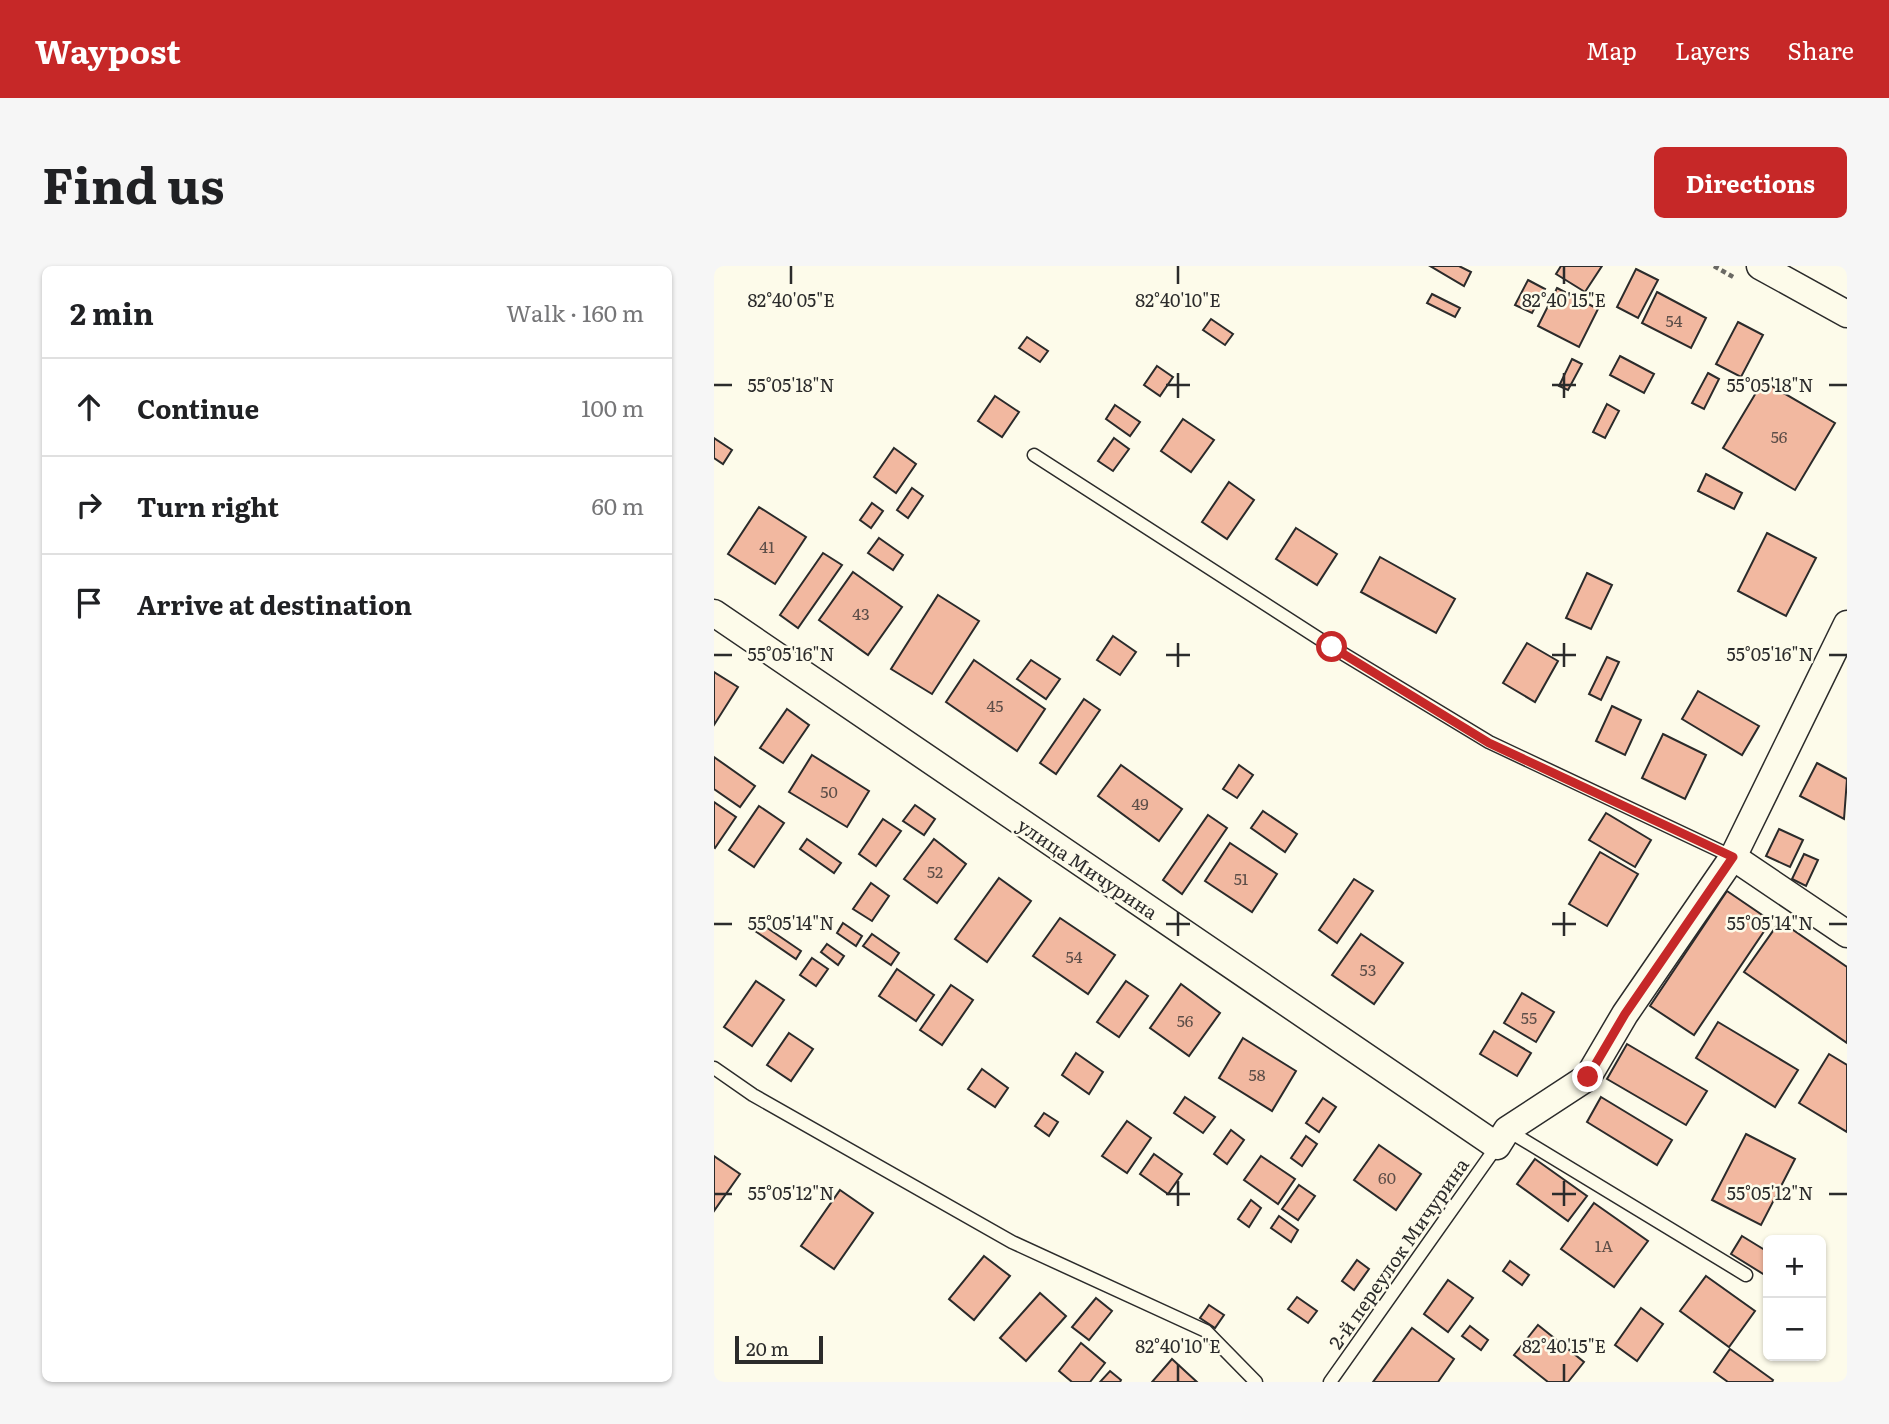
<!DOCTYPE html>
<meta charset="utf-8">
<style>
:root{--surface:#fff;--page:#f6f6f6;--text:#202124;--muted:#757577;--line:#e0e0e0;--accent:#c62828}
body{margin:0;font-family:Literata,serif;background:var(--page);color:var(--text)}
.controls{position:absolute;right:21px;bottom:21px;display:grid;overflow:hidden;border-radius:10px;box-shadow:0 2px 5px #0004}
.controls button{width:63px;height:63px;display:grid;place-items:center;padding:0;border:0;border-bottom:2px solid var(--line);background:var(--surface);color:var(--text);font:35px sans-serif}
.scale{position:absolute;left:21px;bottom:18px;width:88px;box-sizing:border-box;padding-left:7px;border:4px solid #2b2b2b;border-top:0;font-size:19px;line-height:24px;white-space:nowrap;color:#2b2b2b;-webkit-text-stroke:5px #fdfbea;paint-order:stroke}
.stop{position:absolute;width:21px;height:21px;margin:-16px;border:5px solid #c62828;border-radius:50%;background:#fff}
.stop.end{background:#c62828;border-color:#fff;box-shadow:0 2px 7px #0008}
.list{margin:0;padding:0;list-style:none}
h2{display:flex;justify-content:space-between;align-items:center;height:91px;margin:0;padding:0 28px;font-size:30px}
h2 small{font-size:23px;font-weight:400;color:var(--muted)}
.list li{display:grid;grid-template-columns:46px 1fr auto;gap:21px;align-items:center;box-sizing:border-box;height:98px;padding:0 28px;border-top:2px solid var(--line)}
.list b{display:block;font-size:26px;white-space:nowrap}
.list em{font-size:23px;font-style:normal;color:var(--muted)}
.icon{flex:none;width:38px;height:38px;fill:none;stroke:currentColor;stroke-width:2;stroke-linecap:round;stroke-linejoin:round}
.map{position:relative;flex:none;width:1133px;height:1116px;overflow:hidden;border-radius:10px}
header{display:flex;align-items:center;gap:42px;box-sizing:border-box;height:98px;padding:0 35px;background:var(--accent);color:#fff}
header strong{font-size:33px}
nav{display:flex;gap:38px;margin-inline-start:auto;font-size:24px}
.intro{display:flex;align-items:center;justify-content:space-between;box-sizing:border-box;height:168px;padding:0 42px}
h1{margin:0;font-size:49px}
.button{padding:18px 32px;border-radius:10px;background:var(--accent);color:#fff;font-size:24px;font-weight:700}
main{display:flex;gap:42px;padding:0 42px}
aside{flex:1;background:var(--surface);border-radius:10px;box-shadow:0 2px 5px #0004}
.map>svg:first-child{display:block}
</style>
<header>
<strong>Waypost</strong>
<nav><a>Map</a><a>Layers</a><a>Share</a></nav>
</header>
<div class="intro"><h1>Find us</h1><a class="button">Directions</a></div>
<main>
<aside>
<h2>2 min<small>Walk · 160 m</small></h2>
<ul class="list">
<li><svg class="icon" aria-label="ahead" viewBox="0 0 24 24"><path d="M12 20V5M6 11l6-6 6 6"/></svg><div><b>Continue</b></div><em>100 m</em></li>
<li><svg class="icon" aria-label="right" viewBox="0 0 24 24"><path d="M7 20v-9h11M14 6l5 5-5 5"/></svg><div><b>Turn right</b></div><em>60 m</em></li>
<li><svg class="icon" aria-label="arrive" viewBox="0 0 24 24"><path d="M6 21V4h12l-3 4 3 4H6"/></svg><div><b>Arrive at destination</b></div></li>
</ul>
</aside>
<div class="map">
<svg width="1133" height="1116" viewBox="0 0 1133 1116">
<rect width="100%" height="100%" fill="#fdfbea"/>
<g fill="#f2b8a0" stroke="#2b2b2b" stroke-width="2">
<path d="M 716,0 L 745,0 L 757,6 L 750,20 Z"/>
<path d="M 847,0 L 888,0 L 871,26 L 842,8 Z"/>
<path d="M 922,3 L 944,14 L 924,52 L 903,41 Z"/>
<path d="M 814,14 L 831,23 L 818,47 L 801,39 Z"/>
<path d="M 843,22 L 884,43 L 865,81 L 824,60 Z"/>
<path d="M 943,26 L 992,52 L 977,82 L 928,57 Z"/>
<path d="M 718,28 L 746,42 L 741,51 L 713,37 Z"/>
<path d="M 497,53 L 519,68 L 511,79 L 489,64 Z"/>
<path d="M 1024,56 L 1049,69 L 1027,111 L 1002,98 Z"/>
<path d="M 313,71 L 334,85 L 326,96 L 305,82 Z"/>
<path d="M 906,90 L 940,108 L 930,127 L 896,109 Z"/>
<path d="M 858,93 L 868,98 L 854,124 L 845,120 Z"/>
<path d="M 443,100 L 459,111 L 446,130 L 430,119 Z"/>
<path d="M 994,107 L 1005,113 L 990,143 L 978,137 Z"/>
<path d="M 1049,115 L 1121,157 L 1081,224 L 1009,182 Z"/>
<path d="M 281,130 L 305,146 L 288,171 L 264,155 Z"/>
<path d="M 893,138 L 905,145 L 891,172 L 879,166 Z"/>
<path d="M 401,139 L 426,156 L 416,170 L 392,153 Z"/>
<path d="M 469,153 L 500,174 L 477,206 L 447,185 Z"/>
<path d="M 0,172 L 18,184 L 9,198 L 0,192 Z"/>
<path d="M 400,172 L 415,183 L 399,205 L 384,195 Z"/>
<path d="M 180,182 L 202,198 L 182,227 L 160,211 Z"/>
<path d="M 992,208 L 1028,227 L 1020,243 L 984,225 Z"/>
<path d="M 515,216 L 540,234 L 513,273 L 488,256 Z"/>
<path d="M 198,222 L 209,230 L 194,252 L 183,244 Z"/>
<path d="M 158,237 L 169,245 L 157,262 L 146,254 Z"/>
<path d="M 45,241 L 92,271 L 61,318 L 14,288 Z"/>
<path d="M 582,262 L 623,288 L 603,319 L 562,293 Z"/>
<path d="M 1053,267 L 1102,292 L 1072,350 L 1024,325 Z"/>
<path d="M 165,272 L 189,289 L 179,304 L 154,287 Z"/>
<path d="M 109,287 L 128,299 L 84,362 L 66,349 Z"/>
<path d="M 666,291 L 741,333 L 722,367 L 647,326 Z"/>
<path d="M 139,306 L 188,341 L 154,389 L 105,354 Z"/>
<path d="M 873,307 L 898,319 L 877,363 L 852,352 Z"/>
<path d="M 224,329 L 265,355 L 218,428 L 177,403 Z"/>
<path d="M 399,370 L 422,386 L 406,409 L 383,394 Z"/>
<path d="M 813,377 L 844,395 L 821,436 L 789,417 Z"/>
<path d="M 893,391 L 905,396 L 887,434 L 875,428 Z"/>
<path d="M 260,394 L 331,443 L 303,485 L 232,436 Z"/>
<path d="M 317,394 L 346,413 L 332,433 L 303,413 Z"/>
<path d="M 0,406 L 24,421 L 0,459 Z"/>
<path d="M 984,425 L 1045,460 L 1028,489 L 968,453 Z"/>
<path d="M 370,433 L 386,444 L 342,508 L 326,497 Z"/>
<path d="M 898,440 L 927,454 L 911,489 L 882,475 Z"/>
<path d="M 73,443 L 95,459 L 69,497 L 46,482 Z"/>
<path d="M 949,468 L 992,489 L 971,533 L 928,512 Z"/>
<path d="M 98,489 L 155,525 L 133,561 L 75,526 Z"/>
<path d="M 0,491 L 41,520 L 26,541 L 0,523 Z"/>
<path d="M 1103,497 L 1133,513 L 1130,553 L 1086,530 Z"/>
<path d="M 407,499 L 468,543 L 445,575 L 384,530 Z"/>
<path d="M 525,499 L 539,509 L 523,532 L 509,523 Z"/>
<path d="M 0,536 L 22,551 L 1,582 L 0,581 Z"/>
<path d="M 201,539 L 221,553 L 210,569 L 189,555 Z"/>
<path d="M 45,540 L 70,557 L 40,601 L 15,584 Z"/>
<path d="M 549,545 L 583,568 L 571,586 L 537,562 Z"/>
<path d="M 892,547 L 937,574 L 921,601 L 875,574 Z"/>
<path d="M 494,549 L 513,562 L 468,628 L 449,614 Z"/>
<path d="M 169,553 L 187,565 L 162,600 L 145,588 Z"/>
<path d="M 1065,563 L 1089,574 L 1076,601 L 1052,590 Z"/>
<path d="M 93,573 L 127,597 L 120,607 L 86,583 Z"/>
<path d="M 220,573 L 252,598 L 223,637 L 190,613 Z"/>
<path d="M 516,577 L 563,608 L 538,646 L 491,615 Z"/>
<path d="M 886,586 L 924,608 L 893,660 L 855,638 Z"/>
<path d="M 1090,588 L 1104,594 L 1092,620 L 1078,613 Z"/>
<path d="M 285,612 L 317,635 L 273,696 L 241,673 Z"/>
<path d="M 640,613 L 659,625 L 623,677 L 605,664 Z"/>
<path d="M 157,617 L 175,630 L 158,655 L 139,643 Z"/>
<path d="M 1013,625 L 1057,655 L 980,769 L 936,740 Z"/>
<path d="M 346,652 L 401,689 L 374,728 L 319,690 Z"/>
<path d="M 1066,655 L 1133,701 L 1133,777 L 1030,706 Z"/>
<path d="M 46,657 L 87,685 L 82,693 L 41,665 Z"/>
<path d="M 129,657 L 148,670 L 142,680 L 123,667 Z"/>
<path d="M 158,668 L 185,687 L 177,699 L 149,680 Z"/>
<path d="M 647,668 L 689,697 L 660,738 L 618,709 Z"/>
<path d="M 113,678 L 130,690 L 124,699 L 107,686 Z"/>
<path d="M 98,692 L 114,703 L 102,720 L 86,709 Z"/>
<path d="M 183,703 L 220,729 L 202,755 L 165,730 Z"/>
<path d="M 42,715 L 70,734 L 38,780 L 10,761 Z"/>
<path d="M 412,715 L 434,730 L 405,771 L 383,756 Z"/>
<path d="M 467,718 L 506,747 L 475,790 L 436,762 Z"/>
<path d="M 237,719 L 259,734 L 228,779 L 206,764 Z"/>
<path d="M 808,727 L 840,746 L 822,776 L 790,757 Z"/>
<path d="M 1004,756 L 1084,804 L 1061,841 L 982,792 Z"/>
<path d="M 780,765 L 817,787 L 803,810 L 766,788 Z"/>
<path d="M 75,767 L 99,783 L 77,815 L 53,799 Z"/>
<path d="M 529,772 L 582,805 L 558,845 L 505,812 Z"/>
<path d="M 913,778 L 993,825 L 972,859 L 893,813 Z"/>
<path d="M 362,787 L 389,806 L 375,828 L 348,809 Z"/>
<path d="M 1115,788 L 1133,799 L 1133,866 L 1085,837 Z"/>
<path d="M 268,803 L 294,822 L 281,841 L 254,823 Z"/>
<path d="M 471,831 L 501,851 L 489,867 L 460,847 Z"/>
<path d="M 887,831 L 958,874 L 943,899 L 873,856 Z"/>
<path d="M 609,832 L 622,841 L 605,866 L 592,857 Z"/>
<path d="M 330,847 L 344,856 L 335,870 L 321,860 Z"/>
<path d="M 413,855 L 437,872 L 413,907 L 388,890 Z"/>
<path d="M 517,864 L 530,874 L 513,898 L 500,888 Z"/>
<path d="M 1032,868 L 1081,893 L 1047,959 L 998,934 Z"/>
<path d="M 592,870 L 603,878 L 588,900 L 577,892 Z"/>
<path d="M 665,879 L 707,908 L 682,944 L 640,914 Z"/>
<path d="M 440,888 L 468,908 L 454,928 L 426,908 Z"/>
<path d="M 0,890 L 26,908 L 0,945 Z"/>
<path d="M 547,890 L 581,913 L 564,938 L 530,914 Z"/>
<path d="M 821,893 L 873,930 L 854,955 L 803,918 Z"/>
<path d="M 585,919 L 601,930 L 584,954 L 568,943 Z"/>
<path d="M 126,924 L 159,947 L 120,1003 L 87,980 Z"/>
<path d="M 537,934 L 547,942 L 535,961 L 524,953 Z"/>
<path d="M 880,937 L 934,975 L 900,1021 L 847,983 Z"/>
<path d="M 565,950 L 584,964 L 577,976 L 557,962 Z"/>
<path d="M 1028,970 L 1054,986 L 1054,1011 L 1017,988 Z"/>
<path d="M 270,990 L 296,1010 L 260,1054 L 235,1033 Z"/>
<path d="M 643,994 L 655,1003 L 640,1024 L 628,1015 Z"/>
<path d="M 796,995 L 815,1009 L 808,1019 L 789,1005 Z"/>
<path d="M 992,1010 L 1041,1045 L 1015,1081 L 966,1045 Z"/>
<path d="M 734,1014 L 759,1032 L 734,1066 L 710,1048 Z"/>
<path d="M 326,1027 L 352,1050 L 312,1095 L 286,1072 Z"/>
<path d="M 583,1031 L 603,1045 L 594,1057 L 574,1043 Z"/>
<path d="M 382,1032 L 398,1045 L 375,1074 L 358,1061 Z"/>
<path d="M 495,1039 L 510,1049 L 501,1062 L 486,1052 Z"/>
<path d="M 927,1042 L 949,1058 L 923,1095 L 901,1079 Z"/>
<path d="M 824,1059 L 870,1096 L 854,1116 L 834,1116 L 800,1089 Z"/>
<path d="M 756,1060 L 774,1074 L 767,1084 L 748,1070 Z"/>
<path d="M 698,1062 L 740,1093 L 724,1116 L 659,1116 Z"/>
<path d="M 367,1077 L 391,1097 L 376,1116 L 358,1116 L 345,1105 Z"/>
<path d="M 1016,1083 L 1059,1114 L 1058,1116 L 1014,1116 L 1000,1106 Z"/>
<path d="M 458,1093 L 483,1116 L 438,1116 Z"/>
<path d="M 396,1105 L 407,1114 L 406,1116 L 386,1116 Z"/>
</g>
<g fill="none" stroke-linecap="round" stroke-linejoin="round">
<defs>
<g id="lane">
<path d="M 320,189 L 618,381 L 775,476 L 1019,591"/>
<path d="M 0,802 L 39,829 L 298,976 L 492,1065 L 542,1116"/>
<path d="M 793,864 L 1032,1009"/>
<path d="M 616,1116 L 783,880"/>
</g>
<g id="street">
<path d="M 1046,0 L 1133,48"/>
<path d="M 0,347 L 783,880 L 793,864 L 874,811 L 911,748 L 1019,591 L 1133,358"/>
<path d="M 1019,591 L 1133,668"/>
</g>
</defs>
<use href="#lane" stroke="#2b2b2b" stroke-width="15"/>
<use href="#street" stroke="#2b2b2b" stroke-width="29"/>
<path stroke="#6a6964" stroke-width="4.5" stroke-dasharray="5 3.5" stroke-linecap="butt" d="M 1000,0 L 1021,12"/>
<use href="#lane" stroke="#fdfbea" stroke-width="12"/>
<use href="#street" stroke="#fdfbea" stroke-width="26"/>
</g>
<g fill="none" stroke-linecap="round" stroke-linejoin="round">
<path stroke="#c62828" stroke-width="9" d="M 618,381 L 775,477 L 1019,591 L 911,748 L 874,811"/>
</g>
<path fill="none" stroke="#2b2b2b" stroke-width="2.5" d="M 77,0 L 77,18M 464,0 L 464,18M 850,0 L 850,18M 464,107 L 464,132M 850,107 L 850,132M 0,119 L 18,119M 452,119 L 476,119M 838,119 L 862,119M 1115,119 L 1133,119M 464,377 L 464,401M 850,377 L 850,401M 0,389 L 18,389M 452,389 L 476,389M 838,389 L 862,389M 1115,389 L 1133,389M 464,646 L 464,670M 850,646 L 850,670M 0,658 L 18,658M 452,658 L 476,658M 838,658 L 862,658M 1115,658 L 1133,658M 464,915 L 464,940M 850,915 L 850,940M 0,928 L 18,928M 452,928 L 476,928M 838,928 L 862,928M 1115,928 L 1133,928M 464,1098 L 464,1116M 850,1098 L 850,1116"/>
<g text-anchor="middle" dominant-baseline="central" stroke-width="5" stroke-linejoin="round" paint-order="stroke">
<g font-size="16" fill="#5d4e48">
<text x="960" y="54">54</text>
<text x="1065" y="170">56</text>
<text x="53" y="280">41</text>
<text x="147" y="347">43</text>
<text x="281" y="439">45</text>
<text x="115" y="525">50</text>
<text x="426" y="537">49</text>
<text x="221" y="605">52</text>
<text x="527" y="612">51</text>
<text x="360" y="690">54</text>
<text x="654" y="703">53</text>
<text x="815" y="751">55</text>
<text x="471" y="754">56</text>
<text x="543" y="808">58</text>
<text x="673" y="911">60</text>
<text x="890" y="979">1А</text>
</g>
<g font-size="19" fill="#2b2b2b" stroke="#fdfbea">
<text transform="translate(374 602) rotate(34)">улица Мичурина</text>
<text transform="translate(684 987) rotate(-55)">2-й переулок Мичурина</text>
</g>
</g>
<g font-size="18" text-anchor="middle" fill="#2b2b2b" stroke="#fdfbea" stroke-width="5" stroke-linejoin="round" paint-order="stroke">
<text x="77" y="41">82°40'05"E</text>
<text x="464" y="41">82°40'10"E</text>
<text x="850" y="41">82°40'15"E</text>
<text x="77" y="126">55°05'18"N</text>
<text x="1056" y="126">55°05'18"N</text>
<text x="77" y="395">55°05'16"N</text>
<text x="1056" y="395">55°05'16"N</text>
<text x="77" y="664">55°05'14"N</text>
<text x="1056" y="664">55°05'14"N</text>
<text x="77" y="934">55°05'12"N</text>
<text x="1056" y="934">55°05'12"N</text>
<text x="464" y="1087">82°40'10"E</text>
<text x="850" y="1087">82°40'15"E</text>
</g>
</svg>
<div class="controls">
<button>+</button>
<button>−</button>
</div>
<div class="scale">20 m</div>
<div class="stop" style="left:618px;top:381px"></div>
<div class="stop end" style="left:874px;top:811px"></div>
</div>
</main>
